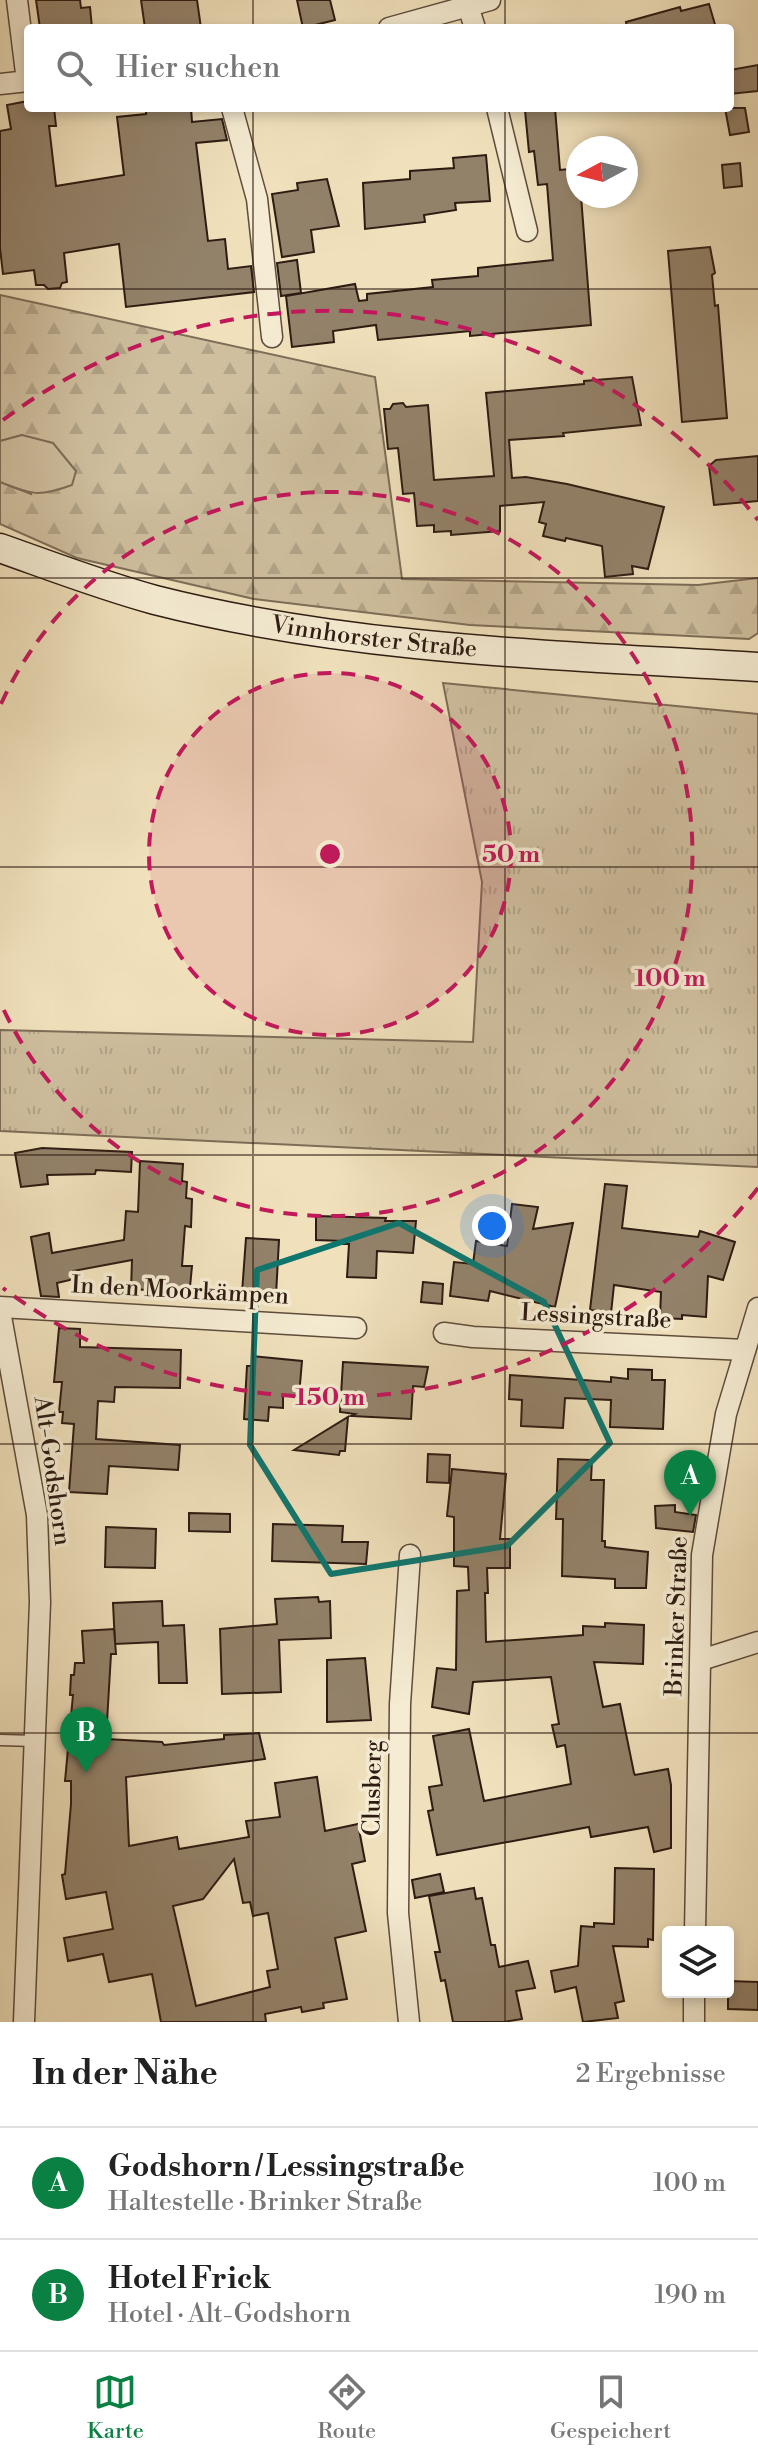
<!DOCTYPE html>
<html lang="de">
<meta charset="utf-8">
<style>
:root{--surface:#fff;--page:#f6f6f6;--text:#222;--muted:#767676;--line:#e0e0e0;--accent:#0b8043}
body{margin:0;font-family:"Libre Bodoni",serif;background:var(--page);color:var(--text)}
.controls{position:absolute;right:24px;bottom:24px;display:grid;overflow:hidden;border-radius:8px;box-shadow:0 4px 12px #0003}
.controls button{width:72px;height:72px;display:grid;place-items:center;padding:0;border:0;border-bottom:2px solid var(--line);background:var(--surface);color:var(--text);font:40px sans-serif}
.compass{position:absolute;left:566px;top:136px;width:72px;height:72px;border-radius:50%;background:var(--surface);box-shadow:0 4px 12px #0003;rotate:263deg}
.you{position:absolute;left:492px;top:1226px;width:28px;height:28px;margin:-20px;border:6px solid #fff;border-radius:50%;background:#1a73e8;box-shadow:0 0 0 12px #1a73e833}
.badge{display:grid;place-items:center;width:52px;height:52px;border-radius:50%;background:var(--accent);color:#fff;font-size:26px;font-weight:700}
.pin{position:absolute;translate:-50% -66px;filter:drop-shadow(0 2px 4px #0008)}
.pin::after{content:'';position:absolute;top:42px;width:28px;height:24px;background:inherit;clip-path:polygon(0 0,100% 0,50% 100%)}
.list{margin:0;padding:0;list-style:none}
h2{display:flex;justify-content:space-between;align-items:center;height:104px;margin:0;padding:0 32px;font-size:34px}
h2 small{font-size:26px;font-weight:400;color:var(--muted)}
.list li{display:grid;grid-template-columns:52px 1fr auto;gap:24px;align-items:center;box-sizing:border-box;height:112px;padding:0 32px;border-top:2px solid var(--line)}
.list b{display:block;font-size:30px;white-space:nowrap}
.list p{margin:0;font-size:26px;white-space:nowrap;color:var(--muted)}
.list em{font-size:26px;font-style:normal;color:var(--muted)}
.icon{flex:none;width:44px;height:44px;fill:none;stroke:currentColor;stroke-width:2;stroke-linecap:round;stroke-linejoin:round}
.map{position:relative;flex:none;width:758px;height:2022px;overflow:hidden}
.search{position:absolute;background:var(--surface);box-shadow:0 4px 12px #0003;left:24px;right:24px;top:24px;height:88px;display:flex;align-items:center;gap:20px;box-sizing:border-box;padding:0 28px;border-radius:8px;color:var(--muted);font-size:30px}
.sheet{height:328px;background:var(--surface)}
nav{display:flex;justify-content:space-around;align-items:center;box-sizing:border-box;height:112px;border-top:2px solid var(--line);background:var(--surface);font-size:22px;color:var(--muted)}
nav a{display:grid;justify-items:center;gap:4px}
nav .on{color:var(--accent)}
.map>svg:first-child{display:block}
</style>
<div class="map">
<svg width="758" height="2022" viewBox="0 0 758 2022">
<defs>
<pattern id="grass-tufts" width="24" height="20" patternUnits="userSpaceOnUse" patternTransform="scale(2)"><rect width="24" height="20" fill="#cfbf9f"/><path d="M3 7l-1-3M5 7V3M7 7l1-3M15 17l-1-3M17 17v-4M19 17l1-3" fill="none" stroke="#b2a488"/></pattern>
<pattern id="forest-firs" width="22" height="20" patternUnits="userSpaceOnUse" patternTransform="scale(2)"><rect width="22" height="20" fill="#cfbf9f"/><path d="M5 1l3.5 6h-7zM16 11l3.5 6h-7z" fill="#b2a488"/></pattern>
</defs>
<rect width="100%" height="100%" fill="#f0e1bc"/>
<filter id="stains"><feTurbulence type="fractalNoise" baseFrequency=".0025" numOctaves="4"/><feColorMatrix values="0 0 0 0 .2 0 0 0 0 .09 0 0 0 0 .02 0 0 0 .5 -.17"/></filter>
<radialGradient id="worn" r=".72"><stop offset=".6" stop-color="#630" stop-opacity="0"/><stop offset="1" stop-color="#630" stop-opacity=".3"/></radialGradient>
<path fill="url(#grass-tufts)" stroke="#7e6d58" stroke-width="2" d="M 443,683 L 758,714 L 758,1167 L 0,1131 L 0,1030 L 473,1042 L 482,882 Z"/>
<path fill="url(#forest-firs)" stroke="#7e6d58" stroke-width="2" d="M 0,295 L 375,377 L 402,579 L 698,585 L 758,578 L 758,633 L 749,639 L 470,625 L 254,599 L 77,558 L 0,524 L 0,482 L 31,494 L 22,435 L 0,441 Z"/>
<path fill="#cfbf9f" stroke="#7e6d58" stroke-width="2" d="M 22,435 L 53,443 L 76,471 L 72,485 C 39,497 32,495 0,482 L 0,441 Z"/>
<g fill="#93826a" stroke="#2e1b12" stroke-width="2" fill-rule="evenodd">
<path d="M 36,0 L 80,0 L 81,8 L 90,7 L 92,28 L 40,28 Z"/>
<path d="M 141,0 L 197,0 L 201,28 L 145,28 Z"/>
<path d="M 297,0 L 330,0 L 335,20 L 303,28 Z"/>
<path d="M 709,4 L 716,28 L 627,28 L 626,22 L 680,7 L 681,11 Z"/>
<path d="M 758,65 L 758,91 L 730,94 L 730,70 Z"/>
<path d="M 28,101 L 28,108 L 54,108 L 56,126 L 49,126 L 56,186 L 124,175 L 117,117 L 146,114 L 146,108 L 191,108 L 192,122 L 222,119 L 227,140 L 196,143 L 208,241 L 225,239 L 228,269 L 251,266 L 254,292 L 126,307 L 119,244 L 64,253 L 67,282 L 62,283 L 60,288 L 48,289 L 44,285 L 36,285 L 34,270 L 3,274 L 0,248 L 0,131 L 11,129 L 7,105 Z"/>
<path d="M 527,108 L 555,108 L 560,170 L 578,168 L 578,196 L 581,196 L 591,325 L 470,336 L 470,331 L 378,340 L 376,325 L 333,331 L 334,342 L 292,347 L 286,296 L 355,284 L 359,301 L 367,300 L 367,294 L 433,287 L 432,280 L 478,276 L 478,268 L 553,260 L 547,184 L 538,185 L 534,151 L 529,152 L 525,110 Z"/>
<path d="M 725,108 L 745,108 L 749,132 L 730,135 Z"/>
<path d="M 486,155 L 490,201 L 455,203 L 456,210 L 424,215 L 425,222 L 365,229 L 363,183 L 410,179 L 410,171 L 454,168 L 453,158 Z"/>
<path d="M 740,163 L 742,186 L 724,188 L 722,165 Z"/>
<path d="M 327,179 L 339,226 L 311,230 L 314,252 L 282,257 L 272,194 L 298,190 L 297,183 Z"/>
<path d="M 710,247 L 715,273 L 712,275 L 715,306 L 718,305 L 727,418 L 682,422 L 668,251 Z"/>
<path d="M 297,260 L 301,293 L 281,296 L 277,263 Z"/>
<path d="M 632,377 L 641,425 L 563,433 L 564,436 L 509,440 L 512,478 L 526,477 L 567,484 L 664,507 L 648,569 L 632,566 L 633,574 L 605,577 L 602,546 L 566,538 L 565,541 L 543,536 L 546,524 L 539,522 L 544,502 L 500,506 L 500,531 L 451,535 L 451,531 L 434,532 L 434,525 L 417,526 L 414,493 L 403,494 L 398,448 L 388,449 L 384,409 L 390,409 L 393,404 L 403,403 L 406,407 L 428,405 L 434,480 L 494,476 L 486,393 L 584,384 L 584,381 Z"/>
<path d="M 758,456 L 758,501 L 714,505 L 709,466 L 716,460 Z"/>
<path d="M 42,1148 L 132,1152 L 131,1172 L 96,1170 L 95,1174 L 47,1175 L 48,1184 L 21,1187 L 15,1153 Z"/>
<path d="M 140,1161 L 183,1164 L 182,1181 L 187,1182 L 186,1198 L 192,1199 L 191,1227 L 185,1226 L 182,1266 L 192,1266 L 190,1287 L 182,1286 L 182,1292 L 131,1289 L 132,1260 L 73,1271 L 74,1279 L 57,1283 L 59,1297 L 41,1296 L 31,1237 L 49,1233 L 52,1253 L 124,1240 L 126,1211 L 138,1212 Z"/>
<path d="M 605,1184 L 627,1186 L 622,1228 L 698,1237 L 700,1231 L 735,1242 L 723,1280 L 708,1276 L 706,1317 L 682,1315 L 682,1319 L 660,1318 L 661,1292 L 614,1285 L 611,1313 L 590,1310 Z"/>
<path d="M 512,1204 L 538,1207 L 533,1229 L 573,1223 L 555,1307 L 490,1291 L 488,1301 L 450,1296 L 454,1262 L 473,1264 L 476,1241 L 507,1246 Z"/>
<path d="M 316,1216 L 386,1218 L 385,1221 L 416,1221 L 413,1253 L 377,1251 L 376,1278 L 347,1277 L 349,1244 L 342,1244 L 342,1241 L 316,1240 Z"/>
<path d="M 246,1238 L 279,1240 L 276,1295 L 242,1293 Z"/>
<path d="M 423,1282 L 443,1284 L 442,1304 L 421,1302 Z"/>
<path d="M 59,1328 L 80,1329 L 80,1347 L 181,1350 L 180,1388 L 115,1387 L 114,1402 L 98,1401 L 96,1439 L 180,1445 L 178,1470 L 109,1466 L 107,1494 L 69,1492 L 74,1424 L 62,1423 L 63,1412 L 59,1412 L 62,1382 L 54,1382 Z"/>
<path d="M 252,1356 L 302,1361 L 299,1396 L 283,1395 L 283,1408 L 269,1407 L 268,1421 L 244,1419 L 247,1366 L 252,1366 Z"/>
<path d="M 343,1362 L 428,1367 L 424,1387 L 413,1386 L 411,1419 L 351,1416 L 355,1414 L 340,1412 Z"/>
<path d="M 628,1369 L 652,1370 L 652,1380 L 665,1380 L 663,1429 L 610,1427 L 611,1400 L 565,1398 L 563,1428 L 521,1426 L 522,1400 L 509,1399 L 510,1375 L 611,1382 L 611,1377 L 628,1379 Z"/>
<path d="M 348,1417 L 345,1451 L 340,1451 L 339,1455 L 294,1450 Z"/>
<path d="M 428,1454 L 450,1455 L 449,1483 L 427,1482 Z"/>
<path d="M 558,1459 L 592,1460 L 591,1480 L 604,1480 L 602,1541 L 605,1541 L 605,1547 L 648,1552 L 646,1588 L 615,1588 L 615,1579 L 562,1576 L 563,1519 L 556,1519 Z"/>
<path d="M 452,1469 L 506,1474 L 500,1539 L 510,1539 L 510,1568 L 487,1568 L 488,1593 L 485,1593 L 486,1642 L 583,1635 L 583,1626 L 605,1627 L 605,1623 L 644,1625 L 643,1664 L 594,1662 L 603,1707 L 620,1704 L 634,1773 L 635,1775 L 668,1769 L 671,1785 L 671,1848 L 654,1852 L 648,1827 L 591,1837 L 589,1827 L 437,1855 L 428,1811 L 433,1810 L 429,1787 L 442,1785 L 433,1736 L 469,1729 L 484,1801 L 571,1784 L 565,1745 L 557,1747 L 552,1725 L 559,1724 L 551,1677 L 473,1682 L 469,1714 L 432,1707 L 437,1668 L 456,1670 L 457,1591 L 469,1590 L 468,1567 L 454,1566 L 454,1517 L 447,1516 Z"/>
<path d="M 675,1505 L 675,1512 L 696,1515 L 693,1532 L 656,1528 L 655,1506 Z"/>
<path d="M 189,1513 L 230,1514 L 230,1532 L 189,1531 Z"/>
<path d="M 273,1524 L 343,1526 L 342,1542 L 368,1542 L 366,1564 L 272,1561 Z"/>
<path d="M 106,1527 L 156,1529 L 155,1568 L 105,1567 Z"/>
<path d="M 318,1597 L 319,1602 L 330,1601 L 331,1638 L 279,1640 L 281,1692 L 222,1694 L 220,1629 L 277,1624 L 275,1599 Z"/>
<path d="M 162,1601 L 163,1626 L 184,1625 L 187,1683 L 159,1683 L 158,1642 L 115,1644 L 113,1603 Z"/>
<path d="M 114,1629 L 116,1654 L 111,1654 L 106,1739 L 162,1742 L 164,1745 L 224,1739 L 224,1735 L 259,1733 L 265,1759 L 126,1777 L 129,1846 L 177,1837 L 179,1849 L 249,1837 L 246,1821 L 280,1817 L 275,1783 L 317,1777 L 325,1831 L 358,1824 L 365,1861 L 352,1864 L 366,1931 L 335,1938 L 347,1999 L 323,2003 L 324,2008 L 302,2012 L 301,2007 L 265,2014 L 266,2022 L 161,2022 L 152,1974 L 109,1982 L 103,1954 L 68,1961 L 64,1938 L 113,1929 L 106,1892 L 66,1899 L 62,1875 L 65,1874 L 71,1804 L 71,1781 L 65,1781 L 73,1695 L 70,1695 L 71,1675 L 74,1675 L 75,1663 L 84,1663 L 82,1631 ZM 234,1859 L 243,1903 L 250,1902 L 253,1916 L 268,1913 L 278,1969 L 267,1971 L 270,1987 L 196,2006 L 173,1906 L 203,1899 Z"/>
<path d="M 365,1658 L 371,1720 L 327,1722 L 327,1660 Z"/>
<path d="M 615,1868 L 654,1869 L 653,1940 L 648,1939 L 648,1947 L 613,1946 L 624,2001 L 615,2003 L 618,2018 L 583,2022 L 576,1987 L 555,1992 L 551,1971 L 578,1966 L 581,1926 L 594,1927 L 594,1923 L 614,1924 Z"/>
<path d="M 440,1874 L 444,1892 L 415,1898 L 412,1880 Z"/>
<path d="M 474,1888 L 476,1899 L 482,1898 L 491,1945 L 495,1945 L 499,1967 L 528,1961 L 535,1988 L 516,1991 L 522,2019 L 503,2022 L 453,2022 L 445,1980 L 441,1981 L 435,1952 L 440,1952 L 429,1896 Z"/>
<path d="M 728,1981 L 758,1982 L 758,2010 L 728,2009 Z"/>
</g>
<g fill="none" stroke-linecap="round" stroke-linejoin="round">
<defs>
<path id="lane" d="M 0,1740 L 35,1741"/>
<g id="street">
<path d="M 17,0 L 27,81"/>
<path d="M 468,6 L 475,28"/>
<path d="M 389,28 L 490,0"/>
<path d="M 0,84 L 28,81"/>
<path d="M 232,108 L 257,199 L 272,337"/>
<path d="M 497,108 L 527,231"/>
<path d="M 0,1307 L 356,1328"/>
<path d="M 0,1311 L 37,1515 L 40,1602 L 24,2022"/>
<path d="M 444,1333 L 473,1337 L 745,1350"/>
<path d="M 701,1660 L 758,1642"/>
<path d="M 695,1932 L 702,1555 L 726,1414 L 758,1308"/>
<path d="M 409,2022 L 398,1913 L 400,1704 L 410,1555"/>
<path d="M 694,2022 L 694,1992"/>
</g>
<g id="secondary">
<path id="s1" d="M 0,548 C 51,566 103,586 155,600 C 352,650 557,655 758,667"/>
</g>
</defs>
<use href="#lane" stroke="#5e4c3c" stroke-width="13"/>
<use href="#street" stroke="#5e4c3c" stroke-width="23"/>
<use href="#secondary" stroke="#2e1b12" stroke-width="31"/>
<use href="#lane" stroke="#f5ecd3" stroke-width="10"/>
<use href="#street" stroke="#f5ecd3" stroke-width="20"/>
<use href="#secondary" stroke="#f5ecd3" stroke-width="28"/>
</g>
<path fill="none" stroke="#0f766e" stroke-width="6" stroke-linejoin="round" d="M 399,1223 L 544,1302 L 610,1443 L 507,1546 L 331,1574 L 250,1445 L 257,1270 Z"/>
<path fill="none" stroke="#2e1b12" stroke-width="2" stroke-opacity="0.55" d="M 253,0 L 253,28M 505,0 L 505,28M 253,108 L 253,2022M 505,108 L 505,2022M 0,289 L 758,289M 0,578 L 758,578M 0,867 L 758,867M 0,1155 L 758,1155M 0,1444 L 758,1444M 0,1733 L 758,1733"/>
<circle cx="330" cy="854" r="181" fill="#c2185b" fill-opacity=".12"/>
<g fill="none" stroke="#c2185b" stroke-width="4" stroke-dasharray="14 10">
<circle cx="330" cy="854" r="181"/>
<path d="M1 704A362 362 0 1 1 1 1004"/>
<path d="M758 1188A543 543 0 0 1 3 1288M3 420A543 543 0 0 1 758 520"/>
</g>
<g text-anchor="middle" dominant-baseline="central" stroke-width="7" stroke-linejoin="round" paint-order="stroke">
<g font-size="24" fill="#2e1b12" stroke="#f5ecd3">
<text stroke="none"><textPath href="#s1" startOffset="386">Vinnhorster Straße</textPath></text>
<text transform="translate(180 1291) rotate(3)">In den Moorkämpen</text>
<text transform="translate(596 1317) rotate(3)">Lessingstraße</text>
<text transform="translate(52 1471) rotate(82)">Alt-Godshorn</text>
<text transform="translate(677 1616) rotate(-88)">Brinker Straße</text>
<text transform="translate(373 1788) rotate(-89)">Clusberg</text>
</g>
</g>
<circle cx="330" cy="854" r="12" fill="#c2185b" stroke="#f5ecd3" stroke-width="4"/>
<g font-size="24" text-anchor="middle" font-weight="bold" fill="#c2185b" stroke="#f5ecd3" stroke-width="7" stroke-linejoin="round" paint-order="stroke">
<text x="511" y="862">50 m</text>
<text x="670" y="986">100 m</text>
<text x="330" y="1405">150 m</text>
</g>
<rect width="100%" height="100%" filter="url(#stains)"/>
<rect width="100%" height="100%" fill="url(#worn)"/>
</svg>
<div class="controls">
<button><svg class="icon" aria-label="layers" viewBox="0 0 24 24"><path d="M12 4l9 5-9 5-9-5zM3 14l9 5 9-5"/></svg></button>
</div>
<svg class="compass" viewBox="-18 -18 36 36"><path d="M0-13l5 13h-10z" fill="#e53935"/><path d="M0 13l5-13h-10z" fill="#767676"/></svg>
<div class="you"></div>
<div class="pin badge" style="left:690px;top:1516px">A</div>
<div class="pin badge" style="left:86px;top:1773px">B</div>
<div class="search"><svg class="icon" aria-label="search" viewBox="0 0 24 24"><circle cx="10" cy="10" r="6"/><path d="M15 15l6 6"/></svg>Hier suchen</div>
</div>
<section class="sheet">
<h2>In der Nähe<small>2 Ergebnisse</small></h2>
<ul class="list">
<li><span class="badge">A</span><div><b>Godshorn / Lessingstraße</b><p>Haltestelle · Brinker Straße</p></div><em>100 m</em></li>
<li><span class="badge">B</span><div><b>Hotel Frick</b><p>Hotel · Alt-Godshorn</p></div><em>190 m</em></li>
</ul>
</section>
<nav>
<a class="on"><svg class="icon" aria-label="map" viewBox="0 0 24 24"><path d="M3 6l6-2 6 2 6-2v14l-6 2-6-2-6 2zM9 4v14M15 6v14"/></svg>Karte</a>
<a><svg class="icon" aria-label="directions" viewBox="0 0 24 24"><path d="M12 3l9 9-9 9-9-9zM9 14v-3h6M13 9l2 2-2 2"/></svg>Route</a>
<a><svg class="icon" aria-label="saved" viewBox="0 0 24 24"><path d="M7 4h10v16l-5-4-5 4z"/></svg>Gespeichert</a>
</nav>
